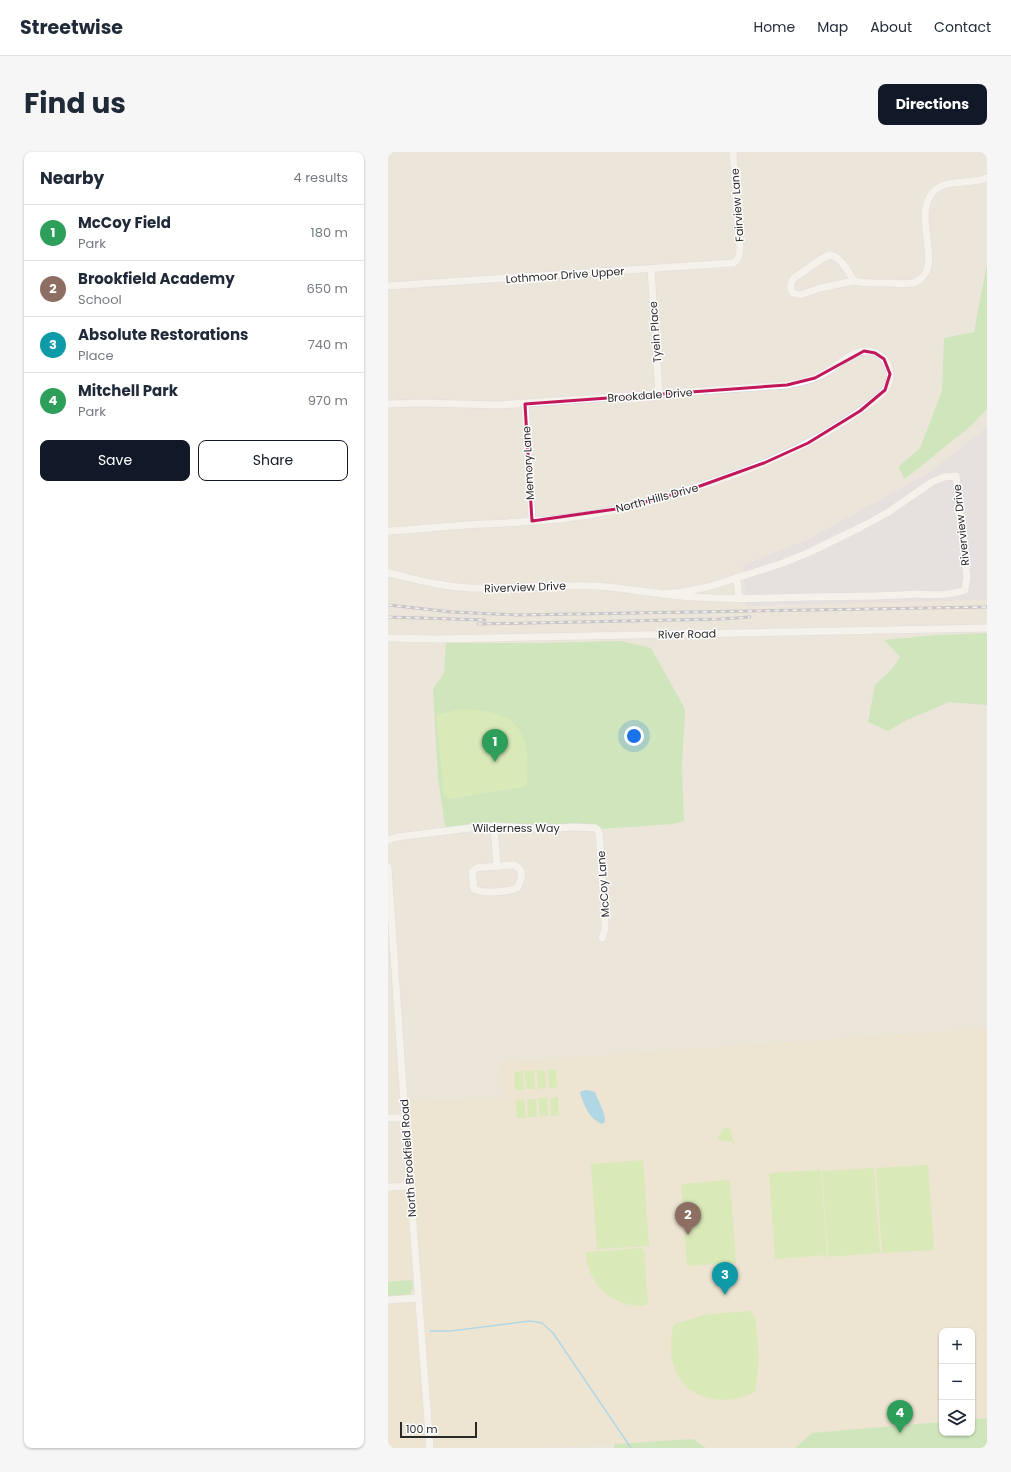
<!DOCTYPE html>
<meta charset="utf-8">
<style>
:root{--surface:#fff;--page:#f6f6f7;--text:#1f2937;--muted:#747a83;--line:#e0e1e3;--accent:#111827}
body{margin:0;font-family:Poppins,sans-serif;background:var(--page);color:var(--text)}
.controls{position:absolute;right:12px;bottom:12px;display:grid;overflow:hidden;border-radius:8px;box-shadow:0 1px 3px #0004}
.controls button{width:36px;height:36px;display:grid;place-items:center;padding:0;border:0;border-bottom:1px solid var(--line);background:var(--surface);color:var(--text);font:20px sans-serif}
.scale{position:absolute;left:12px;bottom:10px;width:77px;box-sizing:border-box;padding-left:4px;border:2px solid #292929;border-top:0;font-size:11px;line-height:14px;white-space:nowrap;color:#292929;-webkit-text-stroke:3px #fff;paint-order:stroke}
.you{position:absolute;left:246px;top:584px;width:14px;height:14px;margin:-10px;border:3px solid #fff;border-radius:50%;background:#1a73e8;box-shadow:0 0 0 6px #1a73e833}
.badge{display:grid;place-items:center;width:26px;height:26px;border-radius:50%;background:var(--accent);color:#fff;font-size:13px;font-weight:700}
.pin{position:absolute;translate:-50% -33px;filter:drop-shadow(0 1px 2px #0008)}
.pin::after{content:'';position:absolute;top:21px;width:14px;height:12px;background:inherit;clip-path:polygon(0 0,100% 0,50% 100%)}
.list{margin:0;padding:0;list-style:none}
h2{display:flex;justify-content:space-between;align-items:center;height:52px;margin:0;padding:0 16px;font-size:17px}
h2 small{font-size:13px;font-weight:400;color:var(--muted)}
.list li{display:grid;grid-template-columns:26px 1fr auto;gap:12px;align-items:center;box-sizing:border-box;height:56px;padding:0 16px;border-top:1px solid var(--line)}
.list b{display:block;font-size:15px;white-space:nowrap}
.list p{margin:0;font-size:13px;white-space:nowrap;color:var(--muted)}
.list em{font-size:13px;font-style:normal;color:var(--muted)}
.actions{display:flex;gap:8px;padding:12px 16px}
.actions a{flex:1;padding:9px 0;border:1px solid var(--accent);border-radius:8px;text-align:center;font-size:14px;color:var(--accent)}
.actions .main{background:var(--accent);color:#fff}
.icon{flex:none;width:22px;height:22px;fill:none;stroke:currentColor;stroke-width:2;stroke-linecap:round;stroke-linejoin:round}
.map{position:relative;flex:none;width:599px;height:1296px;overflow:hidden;border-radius:8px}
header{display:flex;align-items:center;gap:24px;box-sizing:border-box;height:56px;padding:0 20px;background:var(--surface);border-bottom:1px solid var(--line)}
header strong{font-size:19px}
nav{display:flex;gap:22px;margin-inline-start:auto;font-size:14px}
.intro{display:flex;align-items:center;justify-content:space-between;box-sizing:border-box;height:96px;padding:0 24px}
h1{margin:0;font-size:28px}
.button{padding:10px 18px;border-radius:8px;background:var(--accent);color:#fff;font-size:14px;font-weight:700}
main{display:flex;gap:24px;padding:0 24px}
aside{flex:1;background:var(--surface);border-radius:8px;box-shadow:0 1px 3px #0004}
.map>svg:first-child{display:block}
</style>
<header>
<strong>Streetwise</strong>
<nav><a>Home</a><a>Map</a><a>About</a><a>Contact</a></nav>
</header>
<div class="intro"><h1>Find us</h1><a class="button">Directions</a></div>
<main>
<aside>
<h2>Nearby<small>4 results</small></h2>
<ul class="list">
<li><span class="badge" style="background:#2e9e5b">1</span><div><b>McCoy Field</b><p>Park</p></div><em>180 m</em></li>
<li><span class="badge" style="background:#8d6e63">2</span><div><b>Brookfield Academy</b><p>School</p></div><em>650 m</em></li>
<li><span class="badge" style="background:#0f9aa8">3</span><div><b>Absolute Restorations</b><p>Place</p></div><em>740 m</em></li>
<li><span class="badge" style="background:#2e9e5b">4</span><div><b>Mitchell Park</b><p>Park</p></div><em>970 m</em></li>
</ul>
<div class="actions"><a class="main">Save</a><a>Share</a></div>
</aside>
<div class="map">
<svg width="599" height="1296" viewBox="0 0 599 1296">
<rect width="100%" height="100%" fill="#ece5da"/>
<path fill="#dedbe4" d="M 599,275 L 599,448 L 358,454 L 355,413 L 419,388 L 542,320 Z"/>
<path fill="#eee4c8" d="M 599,876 L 599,1266 L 584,1267 L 584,1179 L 554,1179 L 554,1270 L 424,1281 L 407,1296 L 318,1296 L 305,1287 L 151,1296 L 0,1296 L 0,1152 L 38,1149 L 34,1127 L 0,1130 L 0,1039 L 25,1037 L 26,995 L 22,949 L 114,946 L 113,910 Z"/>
<g fill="#abe594">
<path d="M 599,112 L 599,257 L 584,273 L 517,327 L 510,315 L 532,296 L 554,239 L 556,186 L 586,180 Z"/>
<path d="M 599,481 L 599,553 L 561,550 L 517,569 L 500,579 L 480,570 L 487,533 L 504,517 L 512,505 L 496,488 L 549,483 Z"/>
<path d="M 233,489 L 263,496 L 297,557 L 294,615 L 296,669 L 284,672 L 212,677 L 59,677 L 57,674 L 50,626 L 45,537 L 56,521 L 58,491 L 149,491 Z"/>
<path d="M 24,1128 L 25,1136 L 22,1143 L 0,1144 L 0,1130 Z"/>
<path d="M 599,1266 L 599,1296 L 407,1296 L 424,1281 L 554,1270 L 554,1281 L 584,1281 L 584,1267 Z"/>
<path d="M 305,1287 L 318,1296 L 226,1296 L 227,1292 Z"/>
</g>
<g fill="#c0ed8f">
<path d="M 73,557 C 132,559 142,578 139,634 L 62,647 L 56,642 L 48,563 Z"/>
<path d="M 168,917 L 169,935 L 161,936 L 160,918 Z"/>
<path d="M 149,918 L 157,918 L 158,936 L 150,937 Z"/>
<path d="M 135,919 L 136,938 L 127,938 L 126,920 Z"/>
<path d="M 137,919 L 146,919 L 147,937 L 138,937 Z"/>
<path d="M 170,945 L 171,963 L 163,964 L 162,946 Z"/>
<path d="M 150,946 L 159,946 L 160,964 L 152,965 Z"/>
<path d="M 136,947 L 138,966 L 129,966 L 128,948 Z"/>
<path d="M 139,947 L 148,947 L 149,965 L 140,965 Z"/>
<path d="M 341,974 L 345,988 L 347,990 L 345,992 L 344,990 L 329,988 L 334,978 Z"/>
<path d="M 255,1008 L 261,1094 L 209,1097 L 203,1012 Z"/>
<path d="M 540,1013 L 546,1098 L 494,1101 L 488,1016 Z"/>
<path d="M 486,1016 L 492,1101 L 440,1105 L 434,1019 Z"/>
<path d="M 433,1018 L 439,1103 L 387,1107 L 381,1021 Z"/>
<path d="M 342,1028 L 348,1111 L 299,1114 L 293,1032 Z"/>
<path d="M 253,1096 L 256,1099 L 260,1151 C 254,1155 246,1154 239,1152 C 213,1144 200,1127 198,1100 Z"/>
<path d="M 361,1159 L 367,1165 L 371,1205 L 367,1240 C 330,1258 286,1245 283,1199 C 283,1189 283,1181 286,1172 L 321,1162 Z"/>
</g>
<path fill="#69c6f2" d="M 199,938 L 207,940 C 210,949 218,961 217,970 L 214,972 C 201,967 196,953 192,941 L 193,939 Z"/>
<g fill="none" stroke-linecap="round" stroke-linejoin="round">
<path stroke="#69c6f2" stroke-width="1.5" d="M 42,1179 L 63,1179 L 142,1169 L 154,1171 L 165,1181 L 243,1296"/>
<defs>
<g id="minor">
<path d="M 441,103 C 452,103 461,121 466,129 L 432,136 L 412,143 L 405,141 C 401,135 402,131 406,126 L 435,106 Z"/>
<path d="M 263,117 L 271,242"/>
<path d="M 466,129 C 478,132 491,131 503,131 C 511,132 520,133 528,130 C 558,116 522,63 546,39 C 559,26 583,33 599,26"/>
<path d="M 0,134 L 345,111 C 351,108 351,103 352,96 L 345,0"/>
<path d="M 0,252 L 34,251 L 111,253 L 399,233 C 412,231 425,228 437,221 C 449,214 463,199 478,199 C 496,198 508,219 499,235 C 495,242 487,248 480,253 C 420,298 350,324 279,344 C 251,352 223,360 194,364 C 155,370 116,371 77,373 C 51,375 26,378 0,379"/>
<path d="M 137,252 L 144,369"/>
<path d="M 0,421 C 27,427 55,435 83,436 C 124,438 165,432 207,434 C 240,436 272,443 305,445 C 344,448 382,446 420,445 C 455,444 491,445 526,442 C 543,443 560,444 577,438 L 579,425 L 568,324 L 556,325 L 544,330 L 499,361 L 473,375 L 422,400 L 395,411 L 320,435 L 294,440 L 275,442"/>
<path d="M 349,426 L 351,446"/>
<path d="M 0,486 L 49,487 L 599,476"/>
<path d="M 106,674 L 109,714"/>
<path d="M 0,688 L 10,685 L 82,676 L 106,674 L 155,677 L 185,675 L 207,676 L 209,677 L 211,681 L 217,762 L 217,777 L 214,786"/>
<path d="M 126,713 C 137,718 134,727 129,736 C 119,740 95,742 86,737 L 84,720 L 88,716 Z"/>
<path d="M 0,715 L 17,966 L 42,1296"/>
<path d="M 0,966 L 17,966"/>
<path d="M 0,1035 L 22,1034"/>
<path d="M 0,1148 L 30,1146"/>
</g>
</defs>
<use href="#minor" stroke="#cfd2e3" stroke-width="8"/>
<use href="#minor" stroke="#fff" stroke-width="7"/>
<defs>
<g id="rail">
<path d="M 0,453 L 64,460 L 129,463 L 599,455"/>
<path d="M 0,465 L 97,468"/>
<path d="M 90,472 L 333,467 L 362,465"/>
</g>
</defs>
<use href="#rail" stroke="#9d9fb4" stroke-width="3"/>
<use href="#rail" stroke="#fff" stroke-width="1.5" stroke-dasharray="4.5" stroke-linecap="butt"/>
</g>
<path d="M0 0H599V1296H0ZM 476,199 L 487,201 L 496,207 L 502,222 L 497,238 L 472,259 L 420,291 L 376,311 L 301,338 L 235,356 L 144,369 L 137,252 L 399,233 L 427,226 Z" fill="#ece5da" fill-opacity=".55" fill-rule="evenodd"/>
<path fill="none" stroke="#c2185b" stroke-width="3" stroke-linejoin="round" d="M 476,199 L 487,201 L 496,207 L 502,222 L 497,238 L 472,259 L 420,291 L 376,311 L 301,338 L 235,356 L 144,369 L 137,252 L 399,233 L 427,226 Z"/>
<g text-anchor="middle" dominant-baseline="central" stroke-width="3" stroke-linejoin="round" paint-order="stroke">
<g font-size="11" fill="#292929" stroke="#fff">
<text transform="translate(349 53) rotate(-94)">Fairview Lane</text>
<text transform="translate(177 123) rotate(-4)">Lothmoor Drive Upper</text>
<text transform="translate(267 180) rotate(-94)">Tyein Place</text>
<text transform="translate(262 243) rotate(-4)">Brookdale Drive</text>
<text transform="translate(140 311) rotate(-93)">Memory Lane</text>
<text transform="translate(269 346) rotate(-15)">North Hills Drive</text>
<text transform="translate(573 373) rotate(-96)">Riverview Drive</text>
<text transform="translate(137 435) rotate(-2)">Riverview Drive</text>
<text transform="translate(299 482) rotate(-1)">River Road</text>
<text x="128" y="676">Wilderness Way</text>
<text transform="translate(215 732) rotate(-94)">McCoy Lane</text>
<text transform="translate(20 1006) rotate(-94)">North Brookfield Road</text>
</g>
</g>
</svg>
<div class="controls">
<button>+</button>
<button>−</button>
<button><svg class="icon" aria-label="layers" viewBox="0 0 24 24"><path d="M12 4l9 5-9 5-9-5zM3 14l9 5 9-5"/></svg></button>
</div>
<div class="scale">100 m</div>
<div class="you"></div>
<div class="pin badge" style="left:107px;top:610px;background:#2e9e5b">1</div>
<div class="pin badge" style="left:300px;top:1083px;background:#8d6e63">2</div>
<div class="pin badge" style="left:337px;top:1143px;background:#0f9aa8">3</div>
<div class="pin badge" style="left:512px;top:1281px;background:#2e9e5b">4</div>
</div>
</main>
